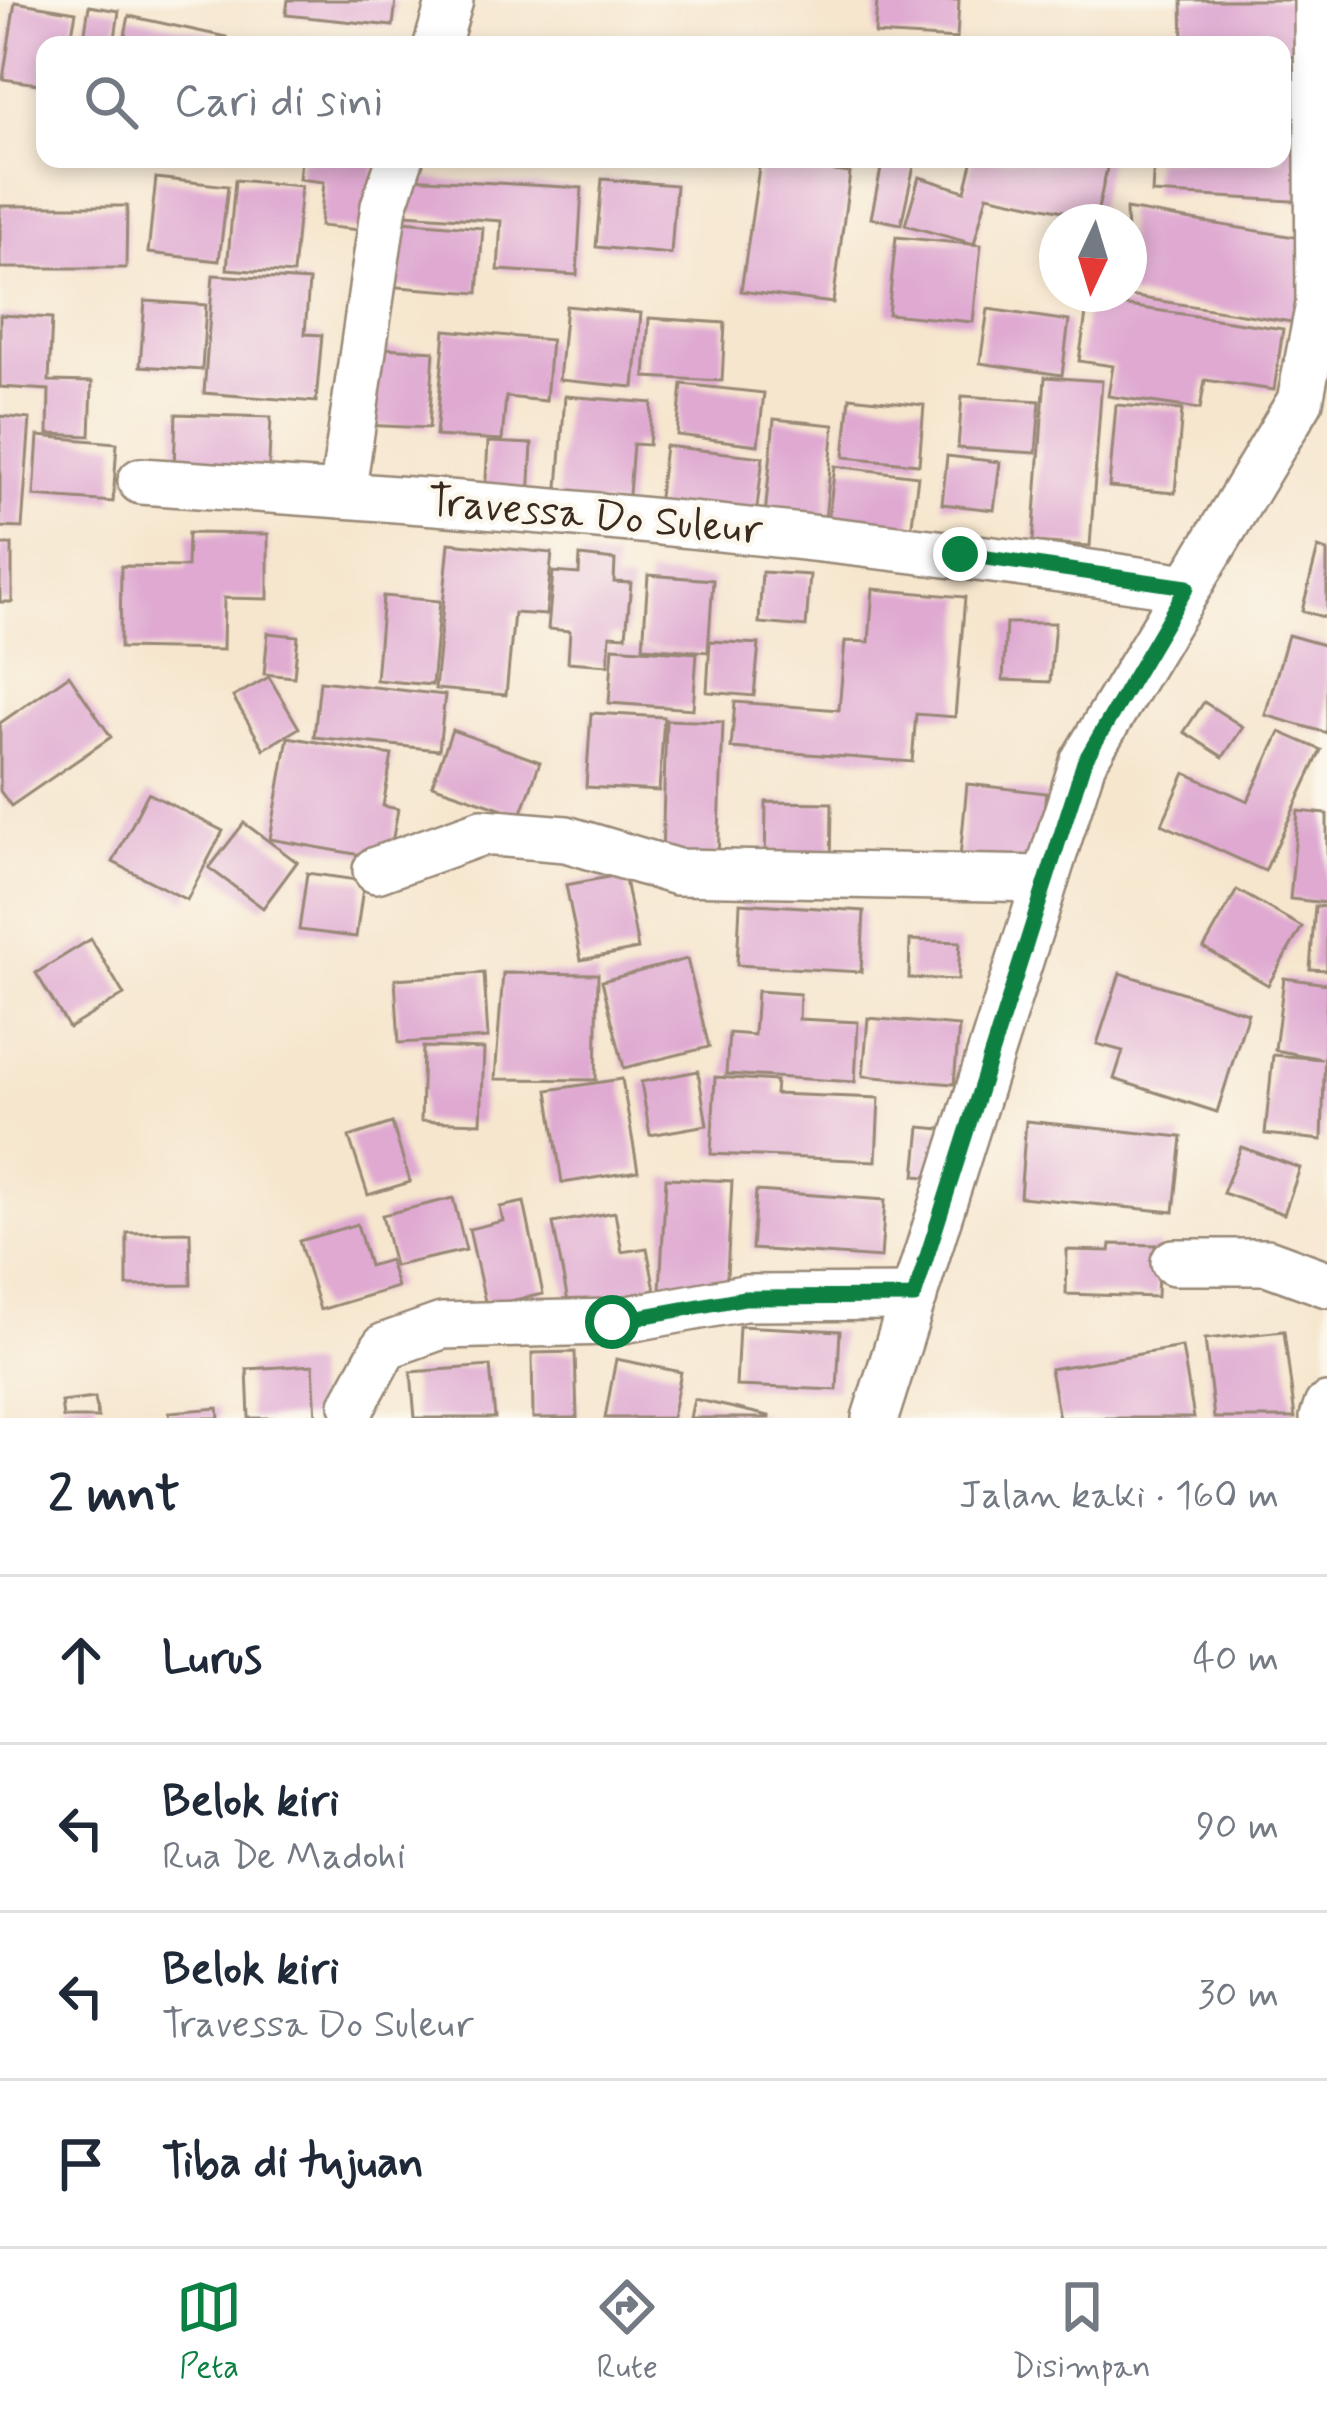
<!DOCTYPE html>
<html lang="id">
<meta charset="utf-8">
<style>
:root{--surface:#fff;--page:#f2f2f3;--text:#1f2937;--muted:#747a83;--line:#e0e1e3;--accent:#0b8043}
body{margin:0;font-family:Mynerve,sans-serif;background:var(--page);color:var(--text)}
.compass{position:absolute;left:1039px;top:204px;width:108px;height:108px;border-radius:50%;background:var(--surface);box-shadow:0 6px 18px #0003;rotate:184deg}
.stop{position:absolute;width:36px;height:36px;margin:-27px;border:9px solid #0b8043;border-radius:50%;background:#fff}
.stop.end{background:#0b8043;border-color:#fff;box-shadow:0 3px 12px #0008}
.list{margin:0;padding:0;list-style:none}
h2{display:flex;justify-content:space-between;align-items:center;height:156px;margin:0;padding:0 48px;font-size:51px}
h2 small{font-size:39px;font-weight:400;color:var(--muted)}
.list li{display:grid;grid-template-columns:78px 1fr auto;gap:36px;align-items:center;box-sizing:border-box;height:168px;padding:0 48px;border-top:3px solid var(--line)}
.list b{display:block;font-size:45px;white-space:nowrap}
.list p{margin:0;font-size:39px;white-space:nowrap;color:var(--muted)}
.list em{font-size:39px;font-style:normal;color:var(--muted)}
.icon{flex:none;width:66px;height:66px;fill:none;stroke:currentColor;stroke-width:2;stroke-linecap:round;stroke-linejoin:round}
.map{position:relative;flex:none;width:1327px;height:1418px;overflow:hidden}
.search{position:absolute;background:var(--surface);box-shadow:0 6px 18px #0003;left:36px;right:36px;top:36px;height:132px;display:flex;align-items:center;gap:30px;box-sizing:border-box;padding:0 42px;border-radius:24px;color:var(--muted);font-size:45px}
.sheet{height:828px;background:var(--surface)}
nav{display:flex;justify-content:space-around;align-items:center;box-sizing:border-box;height:168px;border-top:3px solid var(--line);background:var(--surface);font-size:33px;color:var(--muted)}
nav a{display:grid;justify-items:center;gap:6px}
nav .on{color:var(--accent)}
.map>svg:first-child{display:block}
</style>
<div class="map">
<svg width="1327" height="1418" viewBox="0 0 1327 1418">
<rect width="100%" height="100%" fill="#fbf7ec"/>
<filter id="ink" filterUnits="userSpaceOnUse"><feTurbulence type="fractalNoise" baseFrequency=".00833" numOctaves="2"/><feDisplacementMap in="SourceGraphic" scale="24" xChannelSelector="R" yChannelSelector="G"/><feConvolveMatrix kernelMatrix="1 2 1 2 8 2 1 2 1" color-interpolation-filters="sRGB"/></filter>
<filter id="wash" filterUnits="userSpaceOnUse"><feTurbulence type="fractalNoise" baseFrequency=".004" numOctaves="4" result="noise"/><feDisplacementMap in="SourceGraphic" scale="48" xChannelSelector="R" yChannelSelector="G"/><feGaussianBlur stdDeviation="2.7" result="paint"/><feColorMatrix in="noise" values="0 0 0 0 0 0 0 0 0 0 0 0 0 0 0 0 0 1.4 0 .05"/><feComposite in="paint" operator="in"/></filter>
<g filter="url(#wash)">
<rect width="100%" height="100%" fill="#f6e6ce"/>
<g id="blocks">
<g fill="#dfa9d1">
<path d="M 288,0 L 396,0 L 393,26 L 286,15 Z"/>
<path d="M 877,0 L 959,0 L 957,39 L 875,34 Z"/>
<path d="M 1182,0 L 1304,0 L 1305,56 L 1282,57 L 1282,45 L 1183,45 Z"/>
<path d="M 15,2 L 76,12 L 70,45 L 45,45 L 45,85 L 3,79 Z"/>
<path d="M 89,6 L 119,11 L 114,45 L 83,45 Z"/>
<path d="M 129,16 L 226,37 L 225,45 L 123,45 Z"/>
<path d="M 1282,114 L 1312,115 L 1308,202 L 1152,193 L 1154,159 L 1282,159 Z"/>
<path d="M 301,159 L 376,159 L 370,231 L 320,226 L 324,182 L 299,179 Z"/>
<path d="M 824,159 L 879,159 L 878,169 Z"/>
<path d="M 883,159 L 914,166 L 901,224 L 871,218 Z"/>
<path d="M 973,159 L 1109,159 L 1096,218 L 987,195 L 974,244 L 905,225 L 919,177 L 965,191 Z"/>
<path d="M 760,161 L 850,173 L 833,303 L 741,291 Z"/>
<path d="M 156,178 L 228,186 L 219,261 L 148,253 Z"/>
<path d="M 408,178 L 582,188 L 577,275 L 498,270 L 501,221 L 406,214 Z"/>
<path d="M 602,179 L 676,185 L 671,254 L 596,247 Z"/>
<path d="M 235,180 L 301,186 L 293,274 L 227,269 Z"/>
<path d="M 0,206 L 127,206 L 126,268 L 0,268 Z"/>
<path d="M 1126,209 L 1312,240 L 1298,323 L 1129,296 Z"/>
<path d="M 391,220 L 483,228 L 478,293 L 385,286 Z"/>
<path d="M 896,237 L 981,245 L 973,322 L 888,314 Z"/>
<path d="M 213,275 L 309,281 L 305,334 L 322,335 L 316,402 L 204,393 Z"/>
<path d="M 1088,300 L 1283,329 L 1274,390 L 1205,380 L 1200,409 L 1108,396 L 1113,366 L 1079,361 Z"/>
<path d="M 145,301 L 206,305 L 202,370 L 140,366 Z"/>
<path d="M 566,306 L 641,313 L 634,387 L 559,380 Z"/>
<path d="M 988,309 L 1069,321 L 1062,375 L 980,363 Z"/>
<path d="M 0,315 L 52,318 L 49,381 L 92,382 L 90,436 L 48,434 L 49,390 L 0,387 Z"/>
<path d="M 649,318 L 725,323 L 722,381 L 645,377 Z"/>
<path d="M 445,330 L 551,340 L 546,401 L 506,397 L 502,440 L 436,436 Z"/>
<path d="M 366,347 L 434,351 L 429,428 L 362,425 Z"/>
<path d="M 1045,377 L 1102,381 L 1090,546 L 1033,542 Z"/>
<path d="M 682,384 L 764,393 L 758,445 L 677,435 Z"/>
<path d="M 565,396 L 652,403 L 649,445 L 633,444 L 628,507 L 557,501 Z"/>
<path d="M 962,396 L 1040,401 L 1036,453 L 958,448 Z"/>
<path d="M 850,397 L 924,405 L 919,464 L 844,457 Z"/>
<path d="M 1116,405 L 1182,410 L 1175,493 L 1109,487 Z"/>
<path d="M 176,414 L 271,417 L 268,485 L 174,467 Z"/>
<path d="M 0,416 L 30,419 L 22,528 L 0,527 Z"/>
<path d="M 774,419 L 834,425 L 825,521 L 765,516 Z"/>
<path d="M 38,436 L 117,443 L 113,502 L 34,496 Z"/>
<path d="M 488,442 L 532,444 L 529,499 L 485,497 Z"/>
<path d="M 665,446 L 763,457 L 755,525 L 657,514 Z"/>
<path d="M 947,456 L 1000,462 L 994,510 L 942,504 Z"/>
<path d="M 835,466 L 918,476 L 910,540 L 827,529 Z"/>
<path d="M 188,533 L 268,534 L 268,599 L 224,598 L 223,650 L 120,648 L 121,566 L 187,567 Z"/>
<path d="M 449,543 L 552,553 L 546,615 L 514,613 L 506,695 L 435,689 Z"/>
<rect x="0" y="545" width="12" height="57"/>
<path d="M 1318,548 L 1327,551 L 1327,618 L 1302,611 Z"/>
<path d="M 580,556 L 615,560 L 614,582 L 631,583 L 626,636 L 610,635 L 608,665 L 568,662 L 570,631 L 548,629 L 553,572 L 579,574 Z"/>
<path d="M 762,572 L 810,575 L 806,627 L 759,623 Z"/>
<path d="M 648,575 L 713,580 L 708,652 L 643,647 Z"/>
<path d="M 873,589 L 965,597 L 955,717 L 916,714 L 912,762 L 731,748 L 735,702 L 839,710 L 845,641 L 869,642 Z"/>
<path d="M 383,596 L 440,601 L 432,685 L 376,680 Z"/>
<path d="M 1006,623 L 1055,623 L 1050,682 L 1003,680 Z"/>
<path d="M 268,633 L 298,636 L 294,677 L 264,674 Z"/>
<path d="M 1288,635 L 1327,646 L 1327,733 L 1265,715 Z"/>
<path d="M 710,641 L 759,644 L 754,696 L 707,692 Z"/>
<path d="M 613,647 L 697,653 L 693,709 L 609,703 Z"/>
<path d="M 69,675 L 111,737 L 11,806 L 0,791 L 0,723 Z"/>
<path d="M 269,677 L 299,728 L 264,749 L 233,697 Z"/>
<path d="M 320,681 L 445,695 L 439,750 L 314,737 Z"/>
<path d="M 1204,702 L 1243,727 L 1223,757 L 1184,732 Z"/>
<path d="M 591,713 L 664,717 L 659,791 L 586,787 Z"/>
<path d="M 666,720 L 723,722 L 718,861 L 662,859 Z"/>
<path d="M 452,730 L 540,762 L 521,815 L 432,785 Z"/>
<path d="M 1280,732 L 1321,750 L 1265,871 L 1162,824 L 1185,773 L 1248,801 Z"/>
<path d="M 288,737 L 392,755 L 383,806 L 398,809 L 389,860 L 270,839 Z"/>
<path d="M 967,784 L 1046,793 L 1036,876 L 959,868 Z"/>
<path d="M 148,793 L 223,831 L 187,900 L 113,862 Z"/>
<path d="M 766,802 L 832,803 L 831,875 L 765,873 Z"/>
<path d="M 1298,811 L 1327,814 L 1327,903 L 1290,899 Z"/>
<path d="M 244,823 L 297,862 L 263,908 L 209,868 Z"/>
<path d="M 307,873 L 364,881 L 356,937 L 299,930 Z"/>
<path d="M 624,874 L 638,949 L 581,960 L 566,885 Z"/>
<path d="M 1237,890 L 1302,927 L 1268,985 L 1204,948 Z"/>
<path d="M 740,903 L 864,911 L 861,972 L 737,965 Z"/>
<path d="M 1315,906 L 1327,907 L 1327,970 L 1310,969 Z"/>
<path d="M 91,939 L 124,995 L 69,1028 L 36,973 Z"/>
<path d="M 910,940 L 960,942 L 958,980 L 909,978 Z"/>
<path d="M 687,959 L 709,1047 L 624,1068 L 602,981 Z"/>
<path d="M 484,973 L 488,1038 L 399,1043 L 395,979 Z"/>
<path d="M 503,973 L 598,974 L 596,1080 L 495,1079 Z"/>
<path d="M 1120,973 L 1248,1013 L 1217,1112 L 1114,1079 L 1123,1051 L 1097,1044 Z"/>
<path d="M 1284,978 L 1327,984 L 1322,1140 L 1265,1134 L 1273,1055 L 1322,1059 L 1275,1050 Z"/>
<path d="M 757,991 L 800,994 L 799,1019 L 858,1022 L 855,1082 L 726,1074 L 729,1033 L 754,1035 Z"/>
<path d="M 868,1018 L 959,1026 L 954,1084 L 863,1076 Z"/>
<path d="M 423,1047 L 484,1049 L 481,1123 L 421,1121 Z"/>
<path d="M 698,1071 L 707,1125 L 650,1135 L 641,1082 Z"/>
<path d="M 715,1077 L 776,1081 L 775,1094 L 879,1098 L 876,1161 L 711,1154 Z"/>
<path d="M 622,1079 L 638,1171 L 562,1183 L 548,1090 Z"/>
<path d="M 1026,1121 L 1182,1137 L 1174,1212 L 1020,1197 Z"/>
<path d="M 392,1123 L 410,1182 L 368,1195 L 349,1137 Z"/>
<path d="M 920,1127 L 952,1130 L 948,1179 L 915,1176 Z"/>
<path d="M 1241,1147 L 1300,1168 L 1284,1214 L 1223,1193 Z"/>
<path d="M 666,1178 L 732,1181 L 726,1293 L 660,1290 Z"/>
<path d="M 756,1191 L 885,1200 L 881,1258 L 752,1249 Z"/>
<path d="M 453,1198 L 466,1250 L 394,1266 L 382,1215 Z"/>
<path d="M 524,1202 L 543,1294 L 486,1306 L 469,1229 L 503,1221 L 500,1207 Z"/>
<path d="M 615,1212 L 622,1252 L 647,1248 L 655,1290 L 569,1307 L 553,1223 Z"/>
<path d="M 357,1224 L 369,1266 L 389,1260 L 397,1287 L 320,1310 L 299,1241 Z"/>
<path d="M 190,1232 L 191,1285 L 127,1286 L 127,1233 Z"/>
<path d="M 1111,1244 L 1159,1245 L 1157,1297 L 1066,1294 L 1067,1250 L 1110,1251 Z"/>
<path d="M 739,1326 L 840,1331 L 837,1390 L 736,1386 Z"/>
<path d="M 1284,1331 L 1295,1418 L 1214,1418 L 1205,1339 Z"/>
<path d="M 1182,1347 L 1194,1418 L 1059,1418 L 1050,1369 Z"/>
<path d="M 575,1352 L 577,1418 L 533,1418 L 532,1353 Z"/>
<path d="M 616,1359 L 681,1372 L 672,1418 L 605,1418 Z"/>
<path d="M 313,1365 L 316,1418 L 249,1418 L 247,1369 Z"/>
<path d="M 490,1366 L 495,1418 L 415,1418 L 411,1372 Z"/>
<path d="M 95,1398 L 98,1418 L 63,1418 L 61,1402 Z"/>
<path d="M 694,1399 L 769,1416 L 769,1418 L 690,1418 Z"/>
<path d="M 218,1408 L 219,1418 L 170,1418 L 169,1412 Z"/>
</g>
</g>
</g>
<g filter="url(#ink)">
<use href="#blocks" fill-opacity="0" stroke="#988876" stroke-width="3"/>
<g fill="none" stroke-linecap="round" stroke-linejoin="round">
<defs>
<g id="minor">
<path d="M 437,45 L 450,0"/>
<path d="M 400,159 L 384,206 L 342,495 C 625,515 906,545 1187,587"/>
<path d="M 141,481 L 342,495"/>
<path d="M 376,870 L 482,832 L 566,839 L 677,872 L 1046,879"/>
<path d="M 1174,1262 L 1267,1262 L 1327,1284"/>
<path d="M 353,1405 L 385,1346 L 442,1326 L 612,1322 L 744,1298 L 914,1297"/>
<path d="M 875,1418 L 1083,762 L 1300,401 L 1319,304 L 1317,0"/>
<path d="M 1323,1418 L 1327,1406"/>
</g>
</defs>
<use href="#minor" stroke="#988876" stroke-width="50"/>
<use href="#minor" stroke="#fff" stroke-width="45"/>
</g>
</g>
<g fill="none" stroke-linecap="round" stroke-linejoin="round" filter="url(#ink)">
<path stroke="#0b8043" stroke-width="15" d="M 612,1322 L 744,1298 L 914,1297 L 1084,762 L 1187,587 L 960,554"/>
</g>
<g text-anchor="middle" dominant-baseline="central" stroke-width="9" stroke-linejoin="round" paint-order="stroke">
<g font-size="42" fill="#3b2a1e" stroke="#fbf7ec">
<text transform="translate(595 517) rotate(5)">Travessa Do Suleur</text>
</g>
</g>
</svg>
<svg class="compass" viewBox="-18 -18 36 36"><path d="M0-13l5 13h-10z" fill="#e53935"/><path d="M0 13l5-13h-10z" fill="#747a83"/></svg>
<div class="stop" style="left:612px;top:1322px"></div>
<div class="stop end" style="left:960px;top:554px"></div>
<div class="search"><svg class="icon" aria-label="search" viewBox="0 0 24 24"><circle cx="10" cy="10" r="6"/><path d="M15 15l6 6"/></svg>Cari di sini</div>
</div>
<section class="sheet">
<h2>2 mnt<small>Jalan kaki · 160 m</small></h2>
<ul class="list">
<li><svg class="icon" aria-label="ahead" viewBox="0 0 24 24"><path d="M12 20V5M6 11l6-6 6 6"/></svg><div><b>Lurus</b></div><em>40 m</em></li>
<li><svg class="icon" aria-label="left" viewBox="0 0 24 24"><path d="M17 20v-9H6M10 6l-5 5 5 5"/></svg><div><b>Belok kiri</b><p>Rua De Madohi</p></div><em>90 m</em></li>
<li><svg class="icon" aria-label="left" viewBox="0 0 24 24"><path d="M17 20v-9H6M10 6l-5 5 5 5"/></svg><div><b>Belok kiri</b><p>Travessa Do Suleur</p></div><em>30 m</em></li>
<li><svg class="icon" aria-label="arrive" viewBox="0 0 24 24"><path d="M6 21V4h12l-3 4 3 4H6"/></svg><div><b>Tiba di tujuan</b></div></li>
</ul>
</section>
<nav>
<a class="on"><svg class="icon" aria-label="map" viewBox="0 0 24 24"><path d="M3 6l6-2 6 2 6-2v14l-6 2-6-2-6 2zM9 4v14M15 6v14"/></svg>Peta</a>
<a><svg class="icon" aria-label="directions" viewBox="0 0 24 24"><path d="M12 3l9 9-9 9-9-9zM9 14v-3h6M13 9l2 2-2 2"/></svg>Rute</a>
<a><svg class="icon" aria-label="saved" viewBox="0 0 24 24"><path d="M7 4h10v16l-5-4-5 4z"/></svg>Disimpan</a>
</nav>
